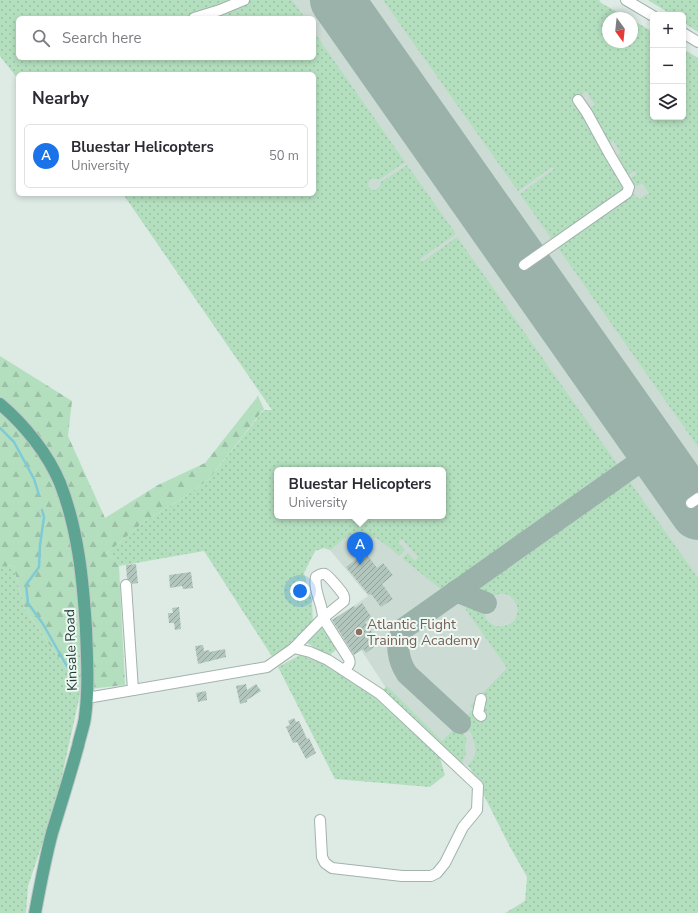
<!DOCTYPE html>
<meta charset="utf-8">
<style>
:root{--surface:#fff;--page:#f7f7f7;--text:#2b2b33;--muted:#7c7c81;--line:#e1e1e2;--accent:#1a73e8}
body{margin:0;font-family:"Nunito Sans",sans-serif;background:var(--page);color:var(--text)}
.controls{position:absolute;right:12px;top:12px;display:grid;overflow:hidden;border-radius:6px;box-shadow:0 2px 6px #0003}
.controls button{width:36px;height:36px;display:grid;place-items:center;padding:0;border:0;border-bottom:1px solid var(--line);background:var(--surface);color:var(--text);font:20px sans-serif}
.compass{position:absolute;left:602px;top:12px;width:36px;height:36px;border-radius:50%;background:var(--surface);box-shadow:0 2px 6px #0003;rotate:165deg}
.you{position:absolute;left:300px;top:591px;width:14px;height:14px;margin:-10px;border:3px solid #fff;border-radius:50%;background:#1a73e8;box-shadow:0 0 0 6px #1a73e833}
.badge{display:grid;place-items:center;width:26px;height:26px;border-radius:50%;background:var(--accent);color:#fff;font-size:13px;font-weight:700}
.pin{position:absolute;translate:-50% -33px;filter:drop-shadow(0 1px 2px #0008)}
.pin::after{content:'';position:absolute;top:21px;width:14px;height:12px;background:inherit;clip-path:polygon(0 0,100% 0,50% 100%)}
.popup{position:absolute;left:274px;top:467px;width:172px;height:52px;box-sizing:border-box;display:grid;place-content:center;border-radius:6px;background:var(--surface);filter:drop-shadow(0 1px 3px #0005);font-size:13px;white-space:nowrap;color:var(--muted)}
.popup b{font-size:15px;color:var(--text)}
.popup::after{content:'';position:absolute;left:50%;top:100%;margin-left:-8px;border:8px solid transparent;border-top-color:var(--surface)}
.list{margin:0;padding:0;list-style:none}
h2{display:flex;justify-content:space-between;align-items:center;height:52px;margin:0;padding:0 16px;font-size:17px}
h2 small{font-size:13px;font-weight:400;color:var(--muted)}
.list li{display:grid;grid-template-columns:26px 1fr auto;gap:12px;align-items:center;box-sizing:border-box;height:64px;margin:0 8px 8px;padding:0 8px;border:1px solid var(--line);border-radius:6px}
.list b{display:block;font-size:15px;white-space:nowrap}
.list p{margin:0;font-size:13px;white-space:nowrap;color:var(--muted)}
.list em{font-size:13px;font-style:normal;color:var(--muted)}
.icon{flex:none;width:22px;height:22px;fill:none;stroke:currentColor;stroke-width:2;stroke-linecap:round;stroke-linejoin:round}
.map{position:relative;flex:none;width:698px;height:913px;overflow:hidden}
.search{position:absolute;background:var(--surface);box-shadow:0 2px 6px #0003;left:16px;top:16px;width:300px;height:44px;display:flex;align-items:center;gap:10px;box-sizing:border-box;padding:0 14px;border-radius:6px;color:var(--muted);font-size:15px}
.panel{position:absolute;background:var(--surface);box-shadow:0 2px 6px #0003;left:16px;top:72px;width:300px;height:124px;border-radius:6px}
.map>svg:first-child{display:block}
</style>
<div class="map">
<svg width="698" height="913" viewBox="0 0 698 913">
<defs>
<pattern id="grass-dots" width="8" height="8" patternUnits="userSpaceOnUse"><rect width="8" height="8" fill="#b4dfbf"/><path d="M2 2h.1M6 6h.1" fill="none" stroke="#9ac0a5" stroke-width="1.8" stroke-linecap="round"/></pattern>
<pattern id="forest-firs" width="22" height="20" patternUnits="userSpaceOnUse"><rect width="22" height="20" fill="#b4dfbf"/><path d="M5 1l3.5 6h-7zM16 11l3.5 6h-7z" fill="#9ac0a5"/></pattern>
<pattern id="building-hatch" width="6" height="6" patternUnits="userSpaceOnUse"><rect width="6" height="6" fill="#b3c6be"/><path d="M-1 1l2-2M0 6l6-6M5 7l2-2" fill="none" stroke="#91a29b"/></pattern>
</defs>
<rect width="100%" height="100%" fill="#deebe5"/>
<path fill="#ccdbd4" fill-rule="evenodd" d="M 0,0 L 599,0 L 601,3 L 628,18 L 608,18 L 608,42 L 632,42 L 632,20 L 653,32 L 653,117 L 683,117 L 683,49 L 698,58 L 698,861 L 470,768 L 449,754 L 386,688 L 339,616 L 368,596 L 330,550 L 324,548 L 357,524 L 443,516 L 443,470 L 123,194 L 314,194 L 314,74 L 18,74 L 18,79 L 0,56 ZM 18,18 L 314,18 L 314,58 L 18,58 Z"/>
<g fill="url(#grass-dots)" fill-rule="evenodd">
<path d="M 0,0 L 239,0 L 214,10 L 183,18 L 18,18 L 18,58 L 314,58 L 314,32 L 405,162 L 380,179 L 371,179 L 368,183 L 369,187 L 372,190 L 375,190 L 379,187 L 381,182 L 407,165 L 456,234 L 420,259 L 422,262 L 457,237 L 620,468 L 443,591 L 402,558 L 408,553 L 415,561 L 418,557 L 402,539 L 398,542 L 405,550 L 399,556 C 388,546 369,529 353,533 C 348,535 335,546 330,550 L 324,548 L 315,551 L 304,573 L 312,601 L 313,623 L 273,658 L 204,551 L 119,566 L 107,553 L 145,521 L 183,498 L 209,479 L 264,410 L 272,410 L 123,194 L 314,194 L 314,74 L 18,74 L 18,79 L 0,56 ZM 277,470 L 443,470 L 443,516 L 277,516 Z"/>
<path d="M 250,0 L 292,0 L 305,18 L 199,18 L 231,8 Z"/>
<path d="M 383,0 L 599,0 L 601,3 L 628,18 L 608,18 L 608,42 L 632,42 L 632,20 L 653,32 L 653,117 L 683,117 L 683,49 L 698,58 L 698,447 L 556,245 L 631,193 L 635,195 L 639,199 L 649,193 L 642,183 L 637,186 L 633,185 L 629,179 L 637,174 L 634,171 L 626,176 L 616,159 L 620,152 L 613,140 L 608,145 L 588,109 L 595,105 L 586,91 L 575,99 L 627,185 L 624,192 L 553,241 L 520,194 L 554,169 L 552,167 L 518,191 Z"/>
<path d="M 648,0 L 698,0 L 698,32 L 683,22 L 683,15 L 672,15 Z"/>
<path d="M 628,479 L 698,578 L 698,913 L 505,913 L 525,901 L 527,877 L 509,845 L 470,768 L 467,766 C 483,753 473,733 462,721 L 473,709 L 470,706 L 507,668 L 466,610 L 465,599 L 484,607 C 481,634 522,632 517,607 C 516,602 513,598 508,595 C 501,592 494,595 488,599 L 484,599 L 468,592 L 471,588 Z"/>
<path d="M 13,565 L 25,609 L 81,690 L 56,803 L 28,886 L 26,913 L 0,913 L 0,567 Z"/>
<path d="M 321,627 L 324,627 L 338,648 L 330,655 L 328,655 L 305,642 Z"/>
<path d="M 300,655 L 327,665 L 369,692 L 405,723 L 440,758 L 445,775 L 430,787 L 335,779 L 278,667 Z"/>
<path d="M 387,686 L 442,741 L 458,725 L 463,733 L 467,740 L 465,746 L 466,754 L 462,763 L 443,750 L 381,691 Z"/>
</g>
<path fill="url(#forest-firs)" d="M 0,356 L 72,401 L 68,436 L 105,518 L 158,485 L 205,463 L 258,396 L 264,409 L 209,479 L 183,498 L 145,521 L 107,553 L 119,566 L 125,685 L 81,690 L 25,609 L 13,565 L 0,567 Z"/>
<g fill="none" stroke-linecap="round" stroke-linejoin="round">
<g stroke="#7fcad7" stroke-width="2.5">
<path d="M 0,428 L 14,442 L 34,479 L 39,495"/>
<path d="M 42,510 L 44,517 L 40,545 L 39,567 L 26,585 L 28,603 L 43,624 L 69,670"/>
</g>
<g stroke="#9ab2aa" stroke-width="22">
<path d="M 638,463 C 651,462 655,463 667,469"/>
<path d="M 456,591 L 486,603"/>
<path d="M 460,723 L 407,674 C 398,660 395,644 403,629 L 638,463 C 646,451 645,448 643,435"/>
</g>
<path stroke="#9ab2aa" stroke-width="54" d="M 337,0 L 698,513"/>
</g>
<g fill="url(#building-hatch)">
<path d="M 365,552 L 377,568 L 383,563 L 393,575 L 382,584 L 393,599 L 381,607 L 371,594 L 369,595 L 346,567 Z"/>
<path d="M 136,564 L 138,583 L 132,584 L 131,581 L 127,579 L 126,565 Z"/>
<path d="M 191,572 L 193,588 L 183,589 L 182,586 L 170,588 L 169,575 Z"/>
<path d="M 362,603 L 372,618 L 365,622 L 379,643 L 366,653 L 363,649 L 354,655 L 332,620 L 354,606 L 355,608 Z"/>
<path d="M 179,607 L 181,629 L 175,630 L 174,623 L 169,623 L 168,613 L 173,613 L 172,608 Z"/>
<path d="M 203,645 L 204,651 L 209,650 L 210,652 L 225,649 L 226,657 L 198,664 L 195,646 Z"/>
<path d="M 246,684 L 247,690 L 256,684 L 261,691 L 247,700 L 247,702 L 240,704 L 236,686 Z"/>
<path d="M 206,691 L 207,700 L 198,702 L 196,693 Z"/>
<path d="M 294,718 L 296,722 L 299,721 L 307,739 L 309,738 L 316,753 L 306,759 L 297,742 L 293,743 L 286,727 L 290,725 L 288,721 Z"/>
</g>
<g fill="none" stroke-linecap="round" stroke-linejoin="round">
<defs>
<g id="minor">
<path d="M 626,0 L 653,16"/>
<path d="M 194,18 L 220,10 L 244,0"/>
<path d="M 683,33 L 698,42"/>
<path d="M 524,265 L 627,193 L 629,187 L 610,155 L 587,113 L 578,100"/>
<path d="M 691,503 L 698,498"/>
<path d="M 126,585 L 133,690"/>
<path d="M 294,648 L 310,652 L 328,660 L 380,694 L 478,786 L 477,810 L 463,827 L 445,863 L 437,873 L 431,876 L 402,876 L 332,868 L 325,863 L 322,857 L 320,820"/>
<path d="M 87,698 L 267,667 L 294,648 L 323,618 L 344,601 C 344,598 345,597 343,594 C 341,591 329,576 325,574 C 322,573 319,575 316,577 C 313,591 323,604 323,618 L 349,659 C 351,664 348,666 344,670"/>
<path d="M 481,699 L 478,713 L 481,716"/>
</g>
<path id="major" d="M 0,404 C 24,424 48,454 60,483 C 78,529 83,580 86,629 C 87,658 89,687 85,717 C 84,726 80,736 78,746 C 70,775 61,804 52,833 C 45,859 40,886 35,913"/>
</defs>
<use href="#minor" stroke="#a1b3ac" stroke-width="12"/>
<use href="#major" stroke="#c0c8c6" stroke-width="14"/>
<use href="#minor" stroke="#fff" stroke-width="10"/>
<use href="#major" stroke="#5da592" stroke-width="12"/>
</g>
<circle fill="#8d6e63" stroke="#eef8f3" stroke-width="1.5" cx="359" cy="632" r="4"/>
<g text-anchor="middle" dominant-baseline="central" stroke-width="4" stroke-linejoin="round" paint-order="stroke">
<g font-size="14" fill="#785e54" stroke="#eef8f3" text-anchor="start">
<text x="367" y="624">Atlantic Flight<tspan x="367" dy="16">Training Academy</tspan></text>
</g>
<g font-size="14" fill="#1e3c34" stroke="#eef8f3">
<text transform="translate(71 650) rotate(-92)">Kinsale Road</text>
</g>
</g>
</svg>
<div class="controls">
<button>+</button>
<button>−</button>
<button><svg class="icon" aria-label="layers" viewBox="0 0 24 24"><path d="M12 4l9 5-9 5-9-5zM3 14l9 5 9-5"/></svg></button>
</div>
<svg class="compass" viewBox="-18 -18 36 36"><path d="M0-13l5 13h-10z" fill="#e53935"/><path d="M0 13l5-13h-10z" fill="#7c7c81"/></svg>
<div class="you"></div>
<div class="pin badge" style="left:360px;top:565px">A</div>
<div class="popup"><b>Bluestar Helicopters</b>University</div>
<div class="search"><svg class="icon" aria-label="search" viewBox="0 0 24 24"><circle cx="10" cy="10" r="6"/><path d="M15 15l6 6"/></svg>Search here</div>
<section class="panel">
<h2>Nearby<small></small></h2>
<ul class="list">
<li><span class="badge">A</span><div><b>Bluestar Helicopters</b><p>University</p></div><em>50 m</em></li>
</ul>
</section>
</div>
